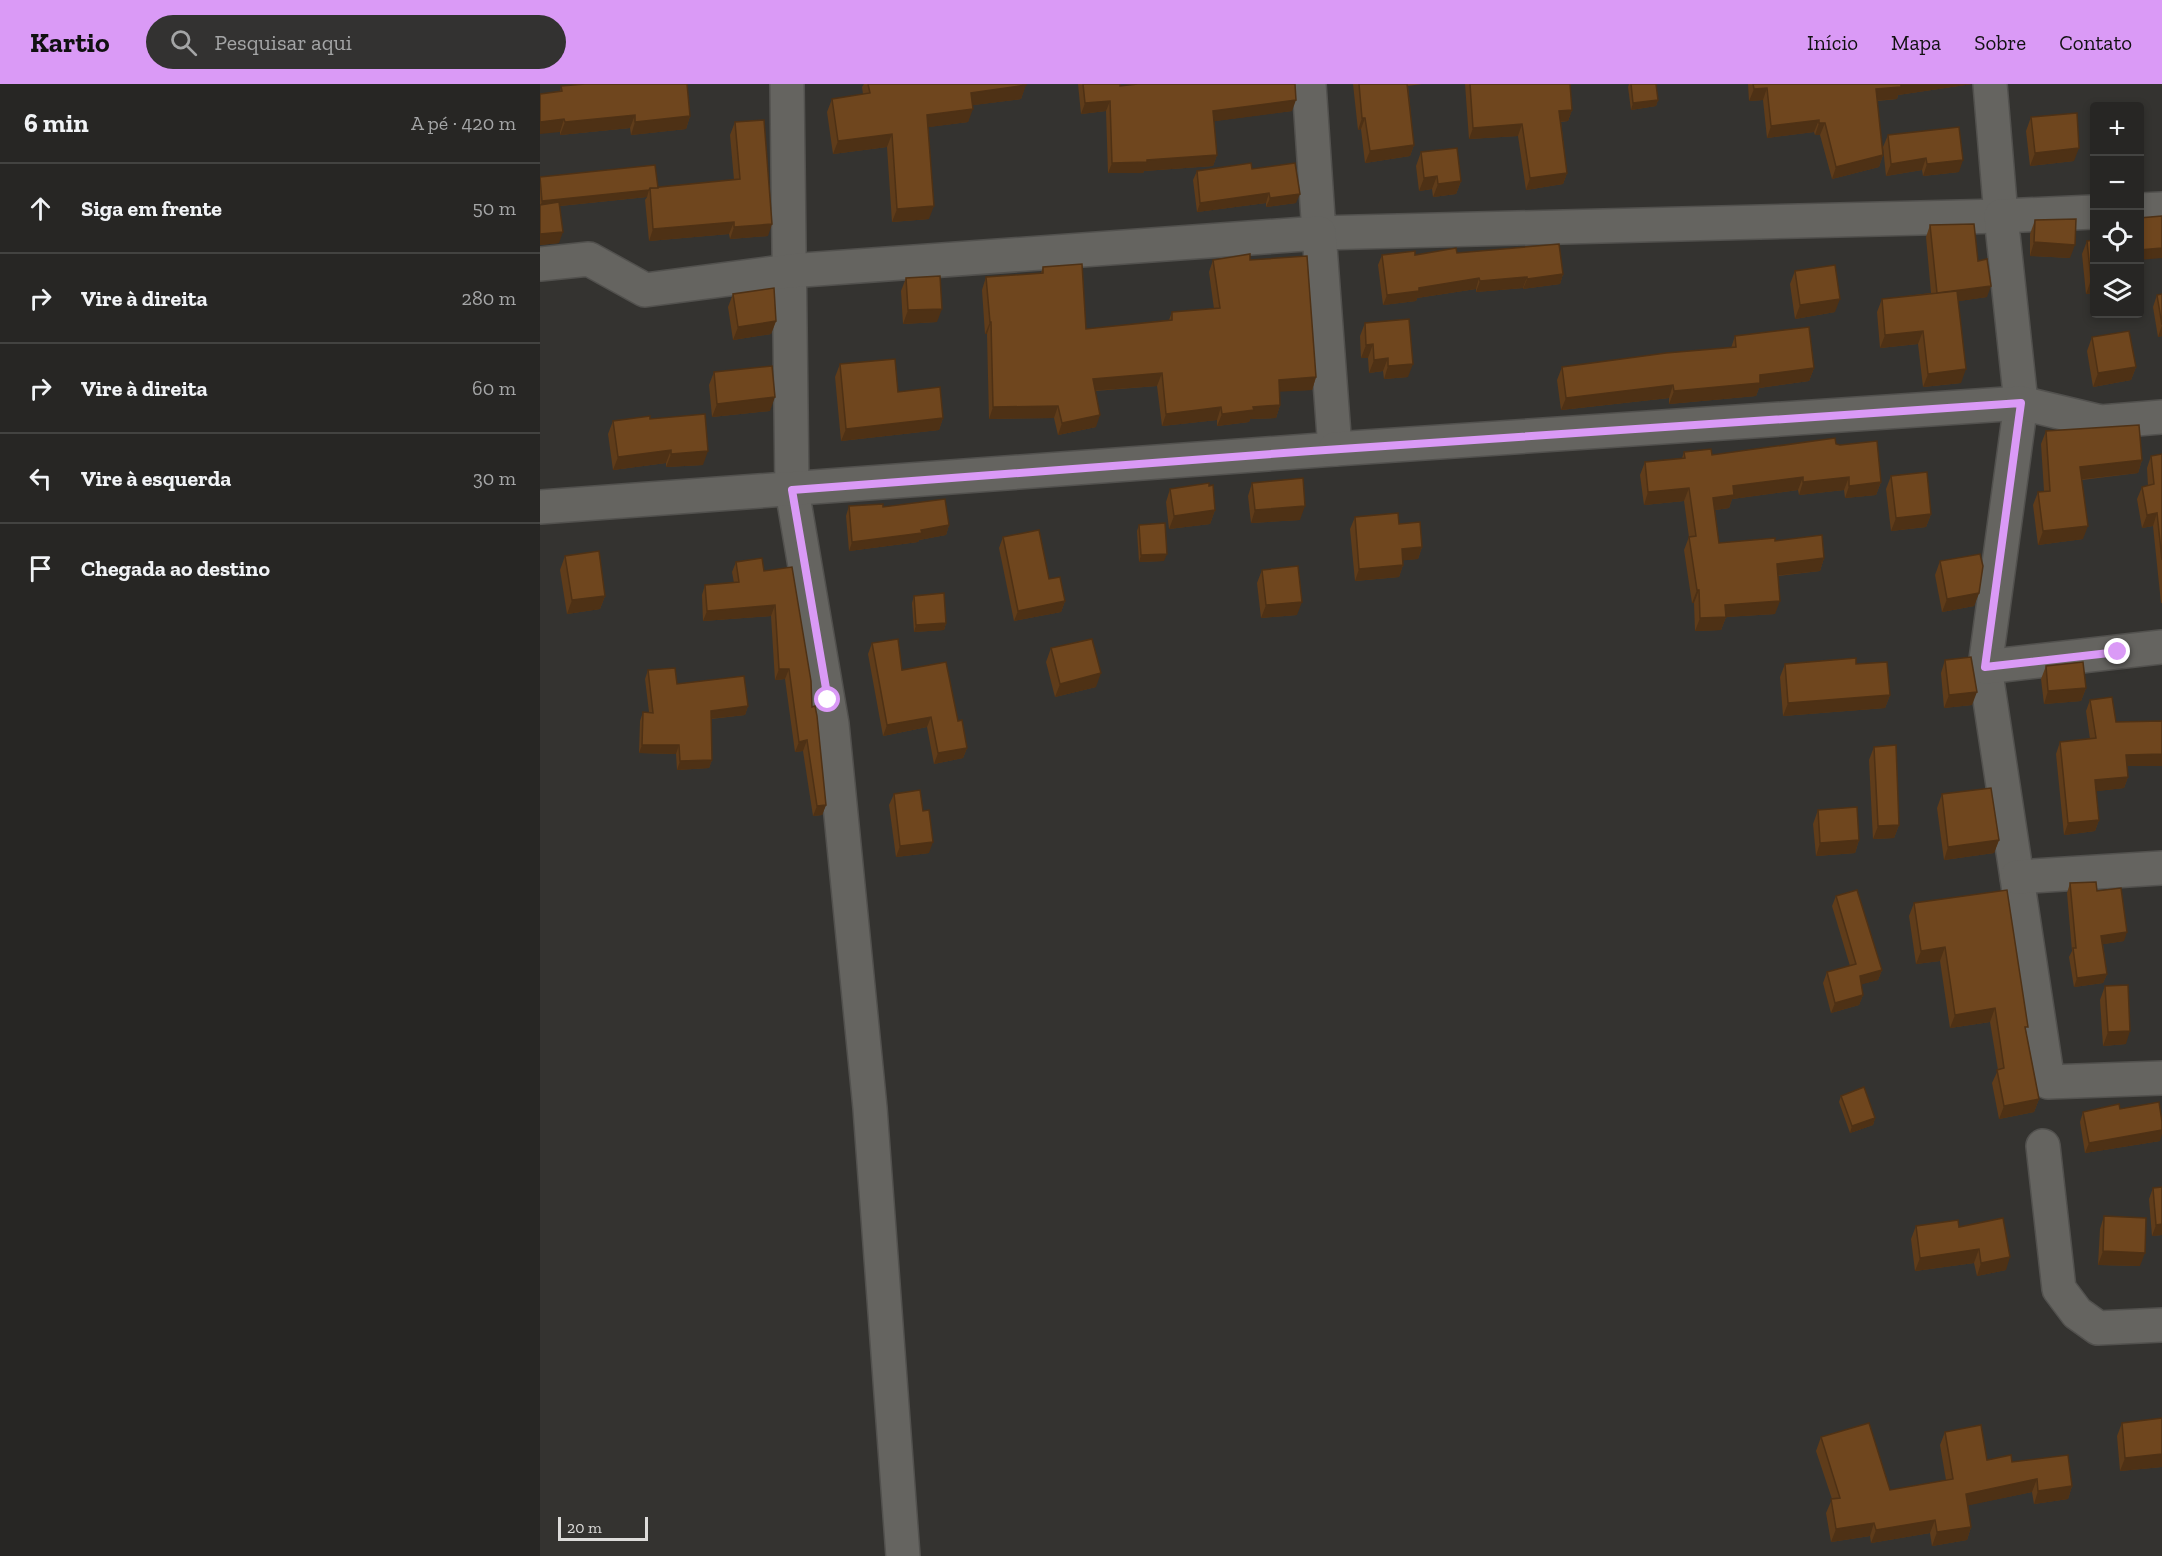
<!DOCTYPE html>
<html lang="pt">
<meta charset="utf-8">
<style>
:root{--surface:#272624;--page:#333231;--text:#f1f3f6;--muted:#a4a5a6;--line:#434341;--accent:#da9af6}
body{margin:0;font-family:"Zilla Slab",serif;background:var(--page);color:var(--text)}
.controls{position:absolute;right:18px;top:18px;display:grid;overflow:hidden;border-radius:6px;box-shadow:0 3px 9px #0003}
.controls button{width:54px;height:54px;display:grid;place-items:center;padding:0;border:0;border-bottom:2px solid var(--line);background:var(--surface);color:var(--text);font:30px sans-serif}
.scale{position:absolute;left:18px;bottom:15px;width:90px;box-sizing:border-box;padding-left:6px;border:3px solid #dddcda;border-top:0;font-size:16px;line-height:21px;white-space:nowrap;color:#dddcda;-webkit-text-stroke:4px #343330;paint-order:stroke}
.stop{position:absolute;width:18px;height:18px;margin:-14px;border:4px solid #da9af6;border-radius:50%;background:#fff}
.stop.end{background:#da9af6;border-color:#fff;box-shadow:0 2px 6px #0008}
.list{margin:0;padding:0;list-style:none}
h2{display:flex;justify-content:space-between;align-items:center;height:78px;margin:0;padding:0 24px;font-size:26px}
h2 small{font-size:20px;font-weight:400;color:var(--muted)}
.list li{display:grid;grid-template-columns:39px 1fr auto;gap:18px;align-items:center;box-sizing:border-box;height:90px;padding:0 24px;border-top:2px solid var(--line)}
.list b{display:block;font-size:22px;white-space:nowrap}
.list em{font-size:20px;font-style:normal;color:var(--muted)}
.icon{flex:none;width:33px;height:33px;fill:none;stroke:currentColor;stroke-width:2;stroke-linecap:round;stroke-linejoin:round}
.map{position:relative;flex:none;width:1622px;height:1472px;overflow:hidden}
header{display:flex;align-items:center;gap:36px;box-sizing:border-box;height:84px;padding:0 30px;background:var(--accent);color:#111}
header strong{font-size:28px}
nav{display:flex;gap:33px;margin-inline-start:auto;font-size:21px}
.search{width:420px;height:54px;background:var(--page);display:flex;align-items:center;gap:15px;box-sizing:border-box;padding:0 21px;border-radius:33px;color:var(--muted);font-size:22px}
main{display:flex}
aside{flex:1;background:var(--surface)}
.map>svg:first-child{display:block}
</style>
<header>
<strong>Kartio</strong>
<div class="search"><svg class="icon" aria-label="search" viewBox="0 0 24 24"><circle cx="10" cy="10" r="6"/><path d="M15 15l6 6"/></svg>Pesquisar aqui</div>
<nav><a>Início</a><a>Mapa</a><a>Sobre</a><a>Contato</a></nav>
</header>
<main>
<aside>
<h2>6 min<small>A pé · 420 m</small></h2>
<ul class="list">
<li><svg class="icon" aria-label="ahead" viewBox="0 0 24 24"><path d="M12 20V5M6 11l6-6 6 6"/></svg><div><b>Siga em frente</b></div><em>50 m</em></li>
<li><svg class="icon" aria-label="right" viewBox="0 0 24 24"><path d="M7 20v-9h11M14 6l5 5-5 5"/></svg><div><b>Vire à direita</b></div><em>280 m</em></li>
<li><svg class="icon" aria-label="right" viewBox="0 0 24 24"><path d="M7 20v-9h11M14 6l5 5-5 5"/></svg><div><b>Vire à direita</b></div><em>60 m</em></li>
<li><svg class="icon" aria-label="left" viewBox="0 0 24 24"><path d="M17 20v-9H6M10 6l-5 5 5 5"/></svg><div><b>Vire à esquerda</b></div><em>30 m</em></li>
<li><svg class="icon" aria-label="arrive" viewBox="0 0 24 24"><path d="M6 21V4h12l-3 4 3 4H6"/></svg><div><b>Chegada ao destino</b></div></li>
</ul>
</aside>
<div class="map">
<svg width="1622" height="1472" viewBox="0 0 1622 1472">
<rect width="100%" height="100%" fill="#343330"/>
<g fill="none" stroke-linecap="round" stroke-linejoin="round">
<defs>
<g id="street">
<path d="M 247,0 L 252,406 L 292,640 L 330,1024 L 363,1472"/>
<path d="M 769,0 L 779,149 L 1461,132 L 1450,0"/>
<path d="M 1600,126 L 1622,125"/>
<path d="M 1554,128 L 1461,132 L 1481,319 L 1445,583 L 1508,998 L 1622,994"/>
<path d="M 0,180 L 49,175 L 105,206 L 249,187 L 779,149 L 795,365 L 0,423"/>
<path d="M 795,365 L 1481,319 L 1561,338 L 1622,333"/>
<path d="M 1445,583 L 1622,563"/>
<path d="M 1477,793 L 1622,784"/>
<path d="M 1503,1062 L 1519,1205 L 1537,1229 L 1558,1244 L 1622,1241"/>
</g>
</defs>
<use href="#street" stroke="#52514e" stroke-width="36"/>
<use href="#street" stroke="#656460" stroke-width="33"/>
</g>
<g fill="#5f3c1a">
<path d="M 324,0 L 486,0 L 481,15 L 433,21 L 428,38 L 388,43 L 389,135 L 352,138 L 347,63 L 293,70 L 287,28 L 292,15 L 323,10 L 322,3 Z"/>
<path d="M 538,0 L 580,0 L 580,2 L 752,27 L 674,37 L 677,71 L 673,82 L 604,87 L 603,89 L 568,89 L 566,27 L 541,30 Z"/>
<path d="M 813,0 L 882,0 L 868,2 L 874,61 L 870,72 L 825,79 L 821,45 L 818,46 Z"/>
<path d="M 925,0 L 1030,0 L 1032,26 L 1028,37 L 1021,38 L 1027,89 L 1023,100 L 986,106 L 978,52 L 929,55 Z"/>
<path d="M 1089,0 L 1116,0 L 1118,16 L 1116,22 L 1091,26 L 1088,3 Z"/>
<path d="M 1208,0 L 1432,0 L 1358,11 L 1357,15 L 1337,17 L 1343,71 L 1339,83 L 1292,95 L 1280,51 L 1275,51 L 1274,48 L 1227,54 L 1223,16 L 1209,17 Z"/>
<path d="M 21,2 L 150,32 L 146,45 L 91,51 L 90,44 L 20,51 L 20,8 Z"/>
<path d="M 1491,33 L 1534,77 L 1490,82 L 1486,47 Z"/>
<path d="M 195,38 L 228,152 L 190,155 L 189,150 L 109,157 L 105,116 L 107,113 L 20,122 L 19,159 L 0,161 L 0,93 L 118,104 L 194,96 L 190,51 Z"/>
<path d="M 1348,51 L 1419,88 L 1383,92 L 1382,86 L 1346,92 L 1343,63 Z"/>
<path d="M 881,68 L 921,97 L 916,110 L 893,113 L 892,105 L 879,107 L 876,82 Z"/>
<path d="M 712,85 L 756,119 L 726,123 L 726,119 L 657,128 L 653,96 L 657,87 Z"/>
<path d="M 1495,136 L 1530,174 L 1490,172 L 1490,150 Z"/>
<path d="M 1390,141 L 1438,177 L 1447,213 L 1418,217 L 1421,299 L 1383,303 L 1378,260 L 1340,264 L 1337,228 L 1342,215 L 1391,209 L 1386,153 Z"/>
<path d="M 1547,157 L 1554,209 L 1546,210 L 1542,170 Z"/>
<path d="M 917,169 L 1023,190 L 1020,200 L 983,205 L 983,204 L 936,208 L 936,205 L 877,214 L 876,217 L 843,221 L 838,181 L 842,171 L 875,171 Z"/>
<path d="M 673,176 L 710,176 L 776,293 L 772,306 L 740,307 L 740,321 L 736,334 L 710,335 L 709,338 L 677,342 L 677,336 L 622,342 L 617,302 L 555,307 L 556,343 L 518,351 L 514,334 L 449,335 L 447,250 L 445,250 L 442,206 L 446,193 L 501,189 L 503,183 L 546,245 L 629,236 L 632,228 L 674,225 L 669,188 Z"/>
<path d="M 1255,187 L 1295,228 L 1255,235 L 1250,200 Z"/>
<path d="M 366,194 L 397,238 L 363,240 L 361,207 Z"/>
<path d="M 193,210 L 236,237 L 231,250 L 193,256 L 188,223 Z"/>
<path d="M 1622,210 L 1622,252 L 1618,253 L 1613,223 L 1617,211 Z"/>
<path d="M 825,239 L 868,293 L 844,295 L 843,287 L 829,289 L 828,274 L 821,274 L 820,252 Z"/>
<path d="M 1195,252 L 1274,284 L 1269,297 L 1219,304 L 1216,312 L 1129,320 L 1129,314 L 1021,326 L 1017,296 L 1022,283 L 1191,264 Z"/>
<path d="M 1552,253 L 1596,283 L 1591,296 L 1553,303 L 1547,267 Z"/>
<path d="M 300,280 L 358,308 L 403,334 L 399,346 L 301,357 L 295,293 Z"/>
<path d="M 174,288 L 230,327 L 172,333 L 169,301 Z"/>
<path d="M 110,335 L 163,381 L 126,383 L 126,379 L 73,386 L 68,350 L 73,337 Z"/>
<path d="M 1506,347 L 1602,376 L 1598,389 L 1542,396 L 1543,455 L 1498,461 L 1493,421 L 1498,408 L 1504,407 L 1501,360 Z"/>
<path d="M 1296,360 L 1341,398 L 1336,411 L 1305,414 L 1304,406 L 1259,411 L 1258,406 L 1192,415 L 1189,424 L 1175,426 L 1179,459 L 1235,457 L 1284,474 L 1280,487 L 1238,492 L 1235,530 L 1186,533 L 1181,546 L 1155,547 L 1154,519 L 1152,519 L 1144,466 L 1149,453 L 1144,417 L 1104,421 L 1100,391 L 1105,378 L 1142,374 L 1144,368 L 1172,371 Z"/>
<path d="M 1622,370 L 1622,519 L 1621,519 L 1613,442 L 1602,444 L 1597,415 L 1602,403 L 1608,402 L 1607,384 L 1611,372 Z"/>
<path d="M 1351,392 L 1391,430 L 1386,443 L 1351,447 L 1346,405 Z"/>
<path d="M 712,399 L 760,436 L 711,439 L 708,412 Z"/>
<path d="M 630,405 L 675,426 L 670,440 L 629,445 L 626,418 Z"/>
<path d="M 309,422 L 343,423 L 409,441 L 406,451 L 379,456 L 378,458 L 309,467 L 306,432 Z"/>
<path d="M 815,433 L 859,440 L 882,463 L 878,475 L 863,476 L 863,481 L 859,493 L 815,497 L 810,445 Z"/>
<path d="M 599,441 L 624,477 L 599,478 L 597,447 Z"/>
<path d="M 463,453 L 525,517 L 521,528 L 474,537 L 459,464 Z"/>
<path d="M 25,472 L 65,512 L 60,525 L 27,530 L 20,486 Z"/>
<path d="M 1400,477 L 1439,509 L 1434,522 L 1402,528 L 1395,491 Z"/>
<path d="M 196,478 L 224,487 L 272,623 L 286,721 L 282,731 L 273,732 L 263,667 L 255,668 L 245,595 L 235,596 L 231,532 L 163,537 L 162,511 L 165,501 L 194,499 L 192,488 Z"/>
<path d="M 722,486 L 757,531 L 721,534 L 717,499 Z"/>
<path d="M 374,512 L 406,539 L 404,546 L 374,548 L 372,519 Z"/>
<path d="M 332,559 L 362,586 L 427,664 L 423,674 L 394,680 L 387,643 L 343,652 L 328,570 Z"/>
<path d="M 511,564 L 556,603 L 515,613 L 506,578 Z"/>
<path d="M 1405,576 L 1432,621 L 1404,624 L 1401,589 Z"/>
<path d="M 1245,580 L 1316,580 L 1350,611 L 1345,624 L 1243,632 L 1240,593 Z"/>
<path d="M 1506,582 L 1546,604 L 1541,617 L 1504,620 L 1501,595 Z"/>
<path d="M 108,586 L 137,600 L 208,622 L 205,631 L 171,635 L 172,676 L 169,684 L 137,686 L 136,670 L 99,669 L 100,637 L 103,628 L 109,628 L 105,595 Z"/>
<path d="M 1550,616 L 1576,638 L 1587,682 L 1588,693 L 1584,704 L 1556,707 L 1559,736 L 1555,747 L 1524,751 L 1516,670 L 1520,658 L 1550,655 L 1546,627 Z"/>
<path d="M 1334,663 L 1359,741 L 1354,754 L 1333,755 L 1329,676 Z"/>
<path d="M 354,710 L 389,769 L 356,773 L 349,721 Z"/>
<path d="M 1402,710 L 1459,756 L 1454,769 L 1404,776 L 1397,724 Z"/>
<path d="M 1278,726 L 1319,756 L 1315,769 L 1276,772 L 1273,740 Z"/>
<path d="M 1530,799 L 1557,807 L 1584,857 L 1563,860 L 1567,890 L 1563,899 L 1534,903 L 1529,873 L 1532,867 L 1527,809 Z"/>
<path d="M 1296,812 L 1342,886 L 1338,896 L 1321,900 L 1323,911 L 1319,921 L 1291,929 L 1283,899 L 1287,888 L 1310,882 L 1292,822 Z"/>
<path d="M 1374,819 L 1486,947 L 1499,1015 L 1494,1028 L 1459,1035 L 1452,999 L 1458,986 L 1450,938 L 1410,944 L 1400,877 L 1376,880 L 1369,832 Z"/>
<path d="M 1565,902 L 1586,960 L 1563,962 L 1560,916 Z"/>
<path d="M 1301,1012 L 1335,1034 L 1333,1041 L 1310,1049 L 1299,1018 Z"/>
<path d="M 1580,1025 L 1620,1057 L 1545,1069 L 1540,1038 L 1543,1028 Z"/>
<path d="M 1613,1104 L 1622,1151 L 1612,1152 L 1609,1115 Z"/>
<path d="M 1564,1132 L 1600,1182 L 1558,1181 L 1560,1145 Z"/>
<path d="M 1376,1142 L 1419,1143 L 1466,1186 L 1437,1192 L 1434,1179 L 1375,1187 L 1371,1155 Z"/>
<path d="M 1622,1334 L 1622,1383 L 1580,1387 L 1577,1352 L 1582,1339 Z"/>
<path d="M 1405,1348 L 1447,1376 L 1472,1378 L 1532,1402 L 1528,1415 L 1494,1420 L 1492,1408 L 1428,1421 L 1431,1443 L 1427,1456 L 1392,1462 L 1390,1449 L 1331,1459 L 1330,1452 L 1291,1458 L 1286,1429 L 1292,1415 L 1276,1367 L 1281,1353 L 1350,1406 L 1406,1396 L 1400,1361 Z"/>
</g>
<g fill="#4e3115">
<path d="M 1361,0 L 1432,0 L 1358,11 L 1357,15 L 1331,17 L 1336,5 Z"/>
<path d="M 486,1 L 481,15 L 426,22 L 431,9 Z"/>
<path d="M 1227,4 L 1223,16 L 1209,17 L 1214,5 Z"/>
<path d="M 756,16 L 752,27 L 669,38 L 673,27 Z"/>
<path d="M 1118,16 L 1116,22 L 1091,26 L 1093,19 Z"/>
<path d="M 570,17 L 566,27 L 541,30 L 545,19 Z"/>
<path d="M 433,25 L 428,38 L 382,44 L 387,31 Z"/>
<path d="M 1032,26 L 1028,37 L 1015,38 L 1019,27 Z"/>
<path d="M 95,31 L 90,44 L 20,51 L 25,38 Z"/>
<path d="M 150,32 L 146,45 L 91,51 L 95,38 Z"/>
<path d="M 822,34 L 825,34 L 821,45 L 818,46 Z"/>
<path d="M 24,35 L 20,48 L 0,50 L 0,38 Z"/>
<path d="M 1279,36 L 1274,48 L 1227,54 L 1231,42 Z"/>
<path d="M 1279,39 L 1285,39 L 1280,51 L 1275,51 Z"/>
<path d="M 982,40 L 978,52 L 929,55 L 933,44 Z"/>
<path d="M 352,50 L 347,63 L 293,70 L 298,57 Z"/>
<path d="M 874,61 L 870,72 L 825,79 L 830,67 Z"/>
<path d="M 1539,64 L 1534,77 L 1490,82 L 1495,69 Z"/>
<path d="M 677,71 L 673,82 L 604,87 L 603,89 L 568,89 L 572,79 Z"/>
<path d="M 1343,71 L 1339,83 L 1292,95 L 1296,83 Z"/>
<path d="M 1386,74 L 1382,86 L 1346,92 L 1351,80 Z"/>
<path d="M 1423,76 L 1419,88 L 1383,92 L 1387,80 Z"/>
<path d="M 1027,89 L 1023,100 L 986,106 L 990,94 Z"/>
<path d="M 897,92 L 892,105 L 879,107 L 884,94 Z"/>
<path d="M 921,97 L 916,110 L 893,113 L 898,100 Z"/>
<path d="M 109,106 L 107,113 L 0,124 L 2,117 Z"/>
<path d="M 729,109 L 726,119 L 657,128 L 660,119 Z"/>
<path d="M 760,110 L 756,119 L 726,123 L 730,114 Z"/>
<path d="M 394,122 L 389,135 L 352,138 L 357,125 Z"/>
<path d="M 194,138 L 189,150 L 109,157 L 113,145 Z"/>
<path d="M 232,140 L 228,152 L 190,155 L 194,143 Z"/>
<path d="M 23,148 L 19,159 L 0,161 L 0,150 Z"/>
<path d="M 1494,158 L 1535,161 L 1530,174 L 1490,172 Z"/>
<path d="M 1622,164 L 1622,174 L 1599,176 L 1599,166 Z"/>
<path d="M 1023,190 L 1020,200 L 983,205 L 987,195 Z"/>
<path d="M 987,193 L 983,204 L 936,208 L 940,197 Z"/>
<path d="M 939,194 L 936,205 L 877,214 L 876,217 L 843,221 L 847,211 L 879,204 Z"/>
<path d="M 1551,196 L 1554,196 L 1554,209 L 1546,210 Z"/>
<path d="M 1451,202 L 1447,213 L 1393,221 L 1397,209 Z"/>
<path d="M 1300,215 L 1295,228 L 1255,235 L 1260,221 Z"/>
<path d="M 402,225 L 397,238 L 363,240 L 368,226 Z"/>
<path d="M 236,237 L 231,250 L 193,256 L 198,243 Z"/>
<path d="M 450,238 L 451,238 L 447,250 L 445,250 Z"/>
<path d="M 1622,241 L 1622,252 L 1618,253 Z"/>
<path d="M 1383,247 L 1378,260 L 1340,264 L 1345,251 Z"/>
<path d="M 833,260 L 828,274 L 821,274 L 826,261 Z"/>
<path d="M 848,274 L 843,287 L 829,289 L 834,276 Z"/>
<path d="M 873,280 L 868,293 L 844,295 L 848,282 Z"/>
<path d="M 1596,283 L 1591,296 L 1553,303 L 1558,289 Z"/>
<path d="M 1274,284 L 1269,297 L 1219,304 L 1216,312 L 1129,320 L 1134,307 L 1220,291 Z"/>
<path d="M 1426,285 L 1421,299 L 1383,303 L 1388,290 Z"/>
<path d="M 622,289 L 617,302 L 548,307 L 553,295 Z"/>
<path d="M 776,293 L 772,306 L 734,308 L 739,296 Z"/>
<path d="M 1133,301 L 1129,314 L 1021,326 L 1026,314 Z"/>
<path d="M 235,313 L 230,327 L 172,333 L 177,320 Z"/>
<path d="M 740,321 L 736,334 L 710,335 L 709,338 L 677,342 L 682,330 L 713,323 Z"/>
<path d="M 518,322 L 514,334 L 449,335 L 453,323 Z"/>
<path d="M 681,323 L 677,336 L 622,342 L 626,330 Z"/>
<path d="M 560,331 L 556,343 L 518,351 L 522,339 Z"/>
<path d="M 403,334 L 399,346 L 301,357 L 306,345 Z"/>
<path d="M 131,366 L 126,379 L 73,386 L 78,373 Z"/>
<path d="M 168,367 L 163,381 L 126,383 L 131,370 Z"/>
<path d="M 1602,376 L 1598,389 L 1535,396 L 1540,383 Z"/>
<path d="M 1263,393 L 1258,406 L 1192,415 L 1189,424 L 1168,427 L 1173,414 L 1193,402 Z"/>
<path d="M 1309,393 L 1304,406 L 1259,411 L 1263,398 Z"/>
<path d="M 1341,398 L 1336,411 L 1305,414 L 1309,402 Z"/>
<path d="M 1149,404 L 1144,417 L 1104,421 L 1108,408 Z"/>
<path d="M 765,422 L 760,436 L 711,439 L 715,426 Z"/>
<path d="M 675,426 L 670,440 L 629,445 L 634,432 Z"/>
<path d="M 1617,429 L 1613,442 L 1602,444 L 1607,431 Z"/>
<path d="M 1391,430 L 1386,443 L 1351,447 L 1356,434 Z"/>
<path d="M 409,441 L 406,451 L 379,456 L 378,458 L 309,467 L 312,458 Z"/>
<path d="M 1548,442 L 1543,455 L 1498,461 L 1503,447 Z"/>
<path d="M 882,463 L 878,475 L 857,477 L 862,465 Z"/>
<path d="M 627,470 L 624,477 L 599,478 L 601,471 Z"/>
<path d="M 1284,474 L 1280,487 L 1232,492 L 1237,480 Z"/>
<path d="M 863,481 L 859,493 L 815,497 L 819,485 Z"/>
<path d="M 1157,506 L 1159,506 L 1154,519 L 1152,519 Z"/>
<path d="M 1439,509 L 1434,522 L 1402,528 L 1407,515 Z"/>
<path d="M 65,512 L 60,525 L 27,530 L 32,516 Z"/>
<path d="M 525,517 L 521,528 L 474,537 L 478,527 Z"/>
<path d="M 1240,517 L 1235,530 L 1186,533 L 1181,546 L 1155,547 L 1160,534 L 1185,521 Z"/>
<path d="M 762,518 L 757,531 L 721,534 L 726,521 Z"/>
<path d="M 235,521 L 231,532 L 163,537 L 167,527 Z"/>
<path d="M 406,539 L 404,546 L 374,548 L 376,541 Z"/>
<path d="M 239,585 L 249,585 L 245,595 L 235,596 Z"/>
<path d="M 561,589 L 556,603 L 515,613 L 520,600 Z"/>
<path d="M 1546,604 L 1541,617 L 1504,620 L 1508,607 Z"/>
<path d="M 1437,608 L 1432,621 L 1404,624 L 1409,611 Z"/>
<path d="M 1350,611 L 1345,624 L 1243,632 L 1248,619 Z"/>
<path d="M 208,622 L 205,631 L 168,635 L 171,627 Z"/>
<path d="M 391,633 L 387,643 L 343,652 L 347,641 Z"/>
<path d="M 267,656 L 263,667 L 255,668 L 259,658 Z"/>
<path d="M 102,661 L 139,661 L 136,670 L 99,669 Z"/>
<path d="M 427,664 L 423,674 L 394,680 L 398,669 Z"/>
<path d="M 1622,670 L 1622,682 L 1582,682 L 1586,671 Z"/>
<path d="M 172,676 L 169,684 L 137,686 L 140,677 Z"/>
<path d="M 1588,693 L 1584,704 L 1550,708 L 1555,696 Z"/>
<path d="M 286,721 L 282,731 L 273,732 L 277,722 Z"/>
<path d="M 1559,736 L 1555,747 L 1524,751 L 1528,739 Z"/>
<path d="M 1359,741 L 1354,754 L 1333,755 L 1338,742 Z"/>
<path d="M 1319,756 L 1315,769 L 1276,772 L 1280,759 Z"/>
<path d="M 1459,756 L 1454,769 L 1404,776 L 1408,763 Z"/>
<path d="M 393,758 L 389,769 L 356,773 L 360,762 Z"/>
<path d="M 1587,848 L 1584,857 L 1558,861 L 1561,852 Z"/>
<path d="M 1405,863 L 1400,877 L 1376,880 L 1381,867 Z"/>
<path d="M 1342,886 L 1338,896 L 1316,902 L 1320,892 Z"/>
<path d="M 1567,890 L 1563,899 L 1534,903 L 1537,894 Z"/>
<path d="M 1323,911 L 1319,921 L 1291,929 L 1295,919 Z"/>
<path d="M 1455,924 L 1450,938 L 1410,944 L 1415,931 Z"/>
<path d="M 1590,947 L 1586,960 L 1563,962 L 1568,948 Z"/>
<path d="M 1499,1015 L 1494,1028 L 1459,1035 L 1464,1022 Z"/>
<path d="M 1335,1034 L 1333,1041 L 1310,1049 L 1312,1042 Z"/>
<path d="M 1622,1046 L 1622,1050 L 1620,1057 L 1545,1069 L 1549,1059 Z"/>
<path d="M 1622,1140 L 1622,1151 L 1612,1152 L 1616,1141 Z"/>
<path d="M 1439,1165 L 1434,1179 L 1375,1187 L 1380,1174 Z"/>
<path d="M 1563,1167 L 1605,1169 L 1600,1182 L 1558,1181 Z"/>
<path d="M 1470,1173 L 1466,1186 L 1437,1192 L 1441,1179 Z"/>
<path d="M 1622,1370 L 1622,1383 L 1580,1387 L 1585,1374 Z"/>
<path d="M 1497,1395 L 1492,1408 L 1421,1423 L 1426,1410 Z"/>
<path d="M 1532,1402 L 1528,1415 L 1494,1420 L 1498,1407 Z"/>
<path d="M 1395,1436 L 1390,1449 L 1331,1459 L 1336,1446 Z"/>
<path d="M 1334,1439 L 1330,1452 L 1291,1458 L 1296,1445 Z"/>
<path d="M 1431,1443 L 1427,1456 L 1392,1462 L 1397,1448 Z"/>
</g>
<g fill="#6f461e" stroke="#4e3115" stroke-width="1.5">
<path d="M 45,0 L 147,0 L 150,32 L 95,38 L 95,31 L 25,38 L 24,35 L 0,38 L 0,10 L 22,7 L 21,2 Z"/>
<path d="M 328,0 L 486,0 L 486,1 L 431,9 L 433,25 L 387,31 L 394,122 L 357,125 L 352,50 L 298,57 L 292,15 L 330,9 Z"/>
<path d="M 543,0 L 580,0 L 580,2 L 598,0 L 755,0 L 756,16 L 673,27 L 677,71 L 607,76 L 607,78 L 572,79 L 570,17 L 545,19 Z"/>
<path d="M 819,0 L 867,0 L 874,61 L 830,67 L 825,34 L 822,34 Z"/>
<path d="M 930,0 L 1030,0 L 1032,26 L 1019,27 L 1027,89 L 990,94 L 982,40 L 933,44 Z"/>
<path d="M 1091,0 L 1116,0 L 1118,16 L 1093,19 Z"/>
<path d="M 1213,0 L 1361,0 L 1361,3 L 1336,5 L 1343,71 L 1296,83 L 1285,39 L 1279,39 L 1279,36 L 1231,42 L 1227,4 L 1214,5 Z"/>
<path d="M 1537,29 L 1539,64 L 1495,69 L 1491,33 Z"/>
<path d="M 224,36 L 232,140 L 194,143 L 194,138 L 113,145 L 110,104 L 200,95 L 195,38 Z"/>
<path d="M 1419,43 L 1423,76 L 1387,80 L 1386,74 L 1351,80 L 1348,51 Z"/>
<path d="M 917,64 L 921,97 L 898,100 L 897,92 L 884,94 L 881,68 Z"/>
<path d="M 711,79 L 712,85 L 755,79 L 760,110 L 730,114 L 729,109 L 660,119 L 657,87 Z"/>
<path d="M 115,81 L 118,104 L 110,104 L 109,106 L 2,117 L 0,93 Z"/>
<path d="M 19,118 L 23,148 L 0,150 L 0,121 Z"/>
<path d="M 1622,132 L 1622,164 L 1599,166 L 1599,134 Z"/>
<path d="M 1536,135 L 1535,161 L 1494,158 L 1495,136 Z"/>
<path d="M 1434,140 L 1438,177 L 1447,175 L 1451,202 L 1397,209 L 1390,141 Z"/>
<path d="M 1554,156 L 1554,196 L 1551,196 L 1547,157 Z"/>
<path d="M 1019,160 L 1023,190 L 987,195 L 987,193 L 940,197 L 939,194 L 879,204 L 879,207 L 847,211 L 842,171 L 875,167 L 875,171 L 916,164 L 917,169 Z"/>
<path d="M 710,170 L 710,176 L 767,172 L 776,293 L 739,296 L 740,321 L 713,323 L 714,326 L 682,330 L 681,323 L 626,330 L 622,289 L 553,295 L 560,331 L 522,339 L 518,322 L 453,323 L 451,238 L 450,238 L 446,193 L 503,189 L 503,183 L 542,180 L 546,245 L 632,236 L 632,228 L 680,224 L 673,176 Z"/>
<path d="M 1295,181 L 1300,215 L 1260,221 L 1255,187 Z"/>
<path d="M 400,192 L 402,225 L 368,226 L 366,194 Z"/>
<path d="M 234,204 L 236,237 L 198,243 L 193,210 Z"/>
<path d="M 1417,207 L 1426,285 L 1388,290 L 1383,247 L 1345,251 L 1342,215 Z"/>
<path d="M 1622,210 L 1622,241 L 1617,211 Z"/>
<path d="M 869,235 L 873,280 L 848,282 L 848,274 L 834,276 L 833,260 L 826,261 L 825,239 Z"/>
<path d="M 1269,243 L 1274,284 L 1220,291 L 1220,299 L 1134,307 L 1133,301 L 1026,314 L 1022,283 L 1126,269 L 1196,263 L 1195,252 Z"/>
<path d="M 1589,247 L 1596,283 L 1558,289 L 1552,253 Z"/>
<path d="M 355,275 L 358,308 L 400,303 L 403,334 L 306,345 L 300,280 Z"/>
<path d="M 232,282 L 235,313 L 177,320 L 174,288 Z"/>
<path d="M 165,330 L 168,367 L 131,370 L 131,366 L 78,373 L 73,337 L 110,332 L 110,335 Z"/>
<path d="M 1599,341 L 1602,376 L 1540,383 L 1548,442 L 1503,447 L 1498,408 L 1510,407 L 1506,347 Z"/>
<path d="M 1295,354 L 1296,360 L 1300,361 L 1337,357 L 1341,398 L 1309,402 L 1309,393 L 1263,398 L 1263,393 L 1193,402 L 1194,411 L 1173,414 L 1179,459 L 1235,454 L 1235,457 L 1282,451 L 1284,474 L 1237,480 L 1240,517 L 1185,521 L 1186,533 L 1160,534 L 1159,506 L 1157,506 L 1149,453 L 1156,452 L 1149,404 L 1108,408 L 1105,378 L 1145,374 L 1144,368 L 1171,365 L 1172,371 Z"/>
<path d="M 1622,370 L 1622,476 L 1617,429 L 1607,431 L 1602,403 L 1614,400 L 1611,372 Z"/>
<path d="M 1387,388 L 1391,430 L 1356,434 L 1351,392 Z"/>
<path d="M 763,394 L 765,422 L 715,426 L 712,399 Z"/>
<path d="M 669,399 L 669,402 L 673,401 L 675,426 L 634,432 L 630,405 Z"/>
<path d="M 405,415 L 409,441 L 381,446 L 382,449 L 312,458 L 309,422 L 343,420 L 343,423 Z"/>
<path d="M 858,429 L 859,440 L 880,438 L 882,463 L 862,465 L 863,481 L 819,485 L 815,433 Z"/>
<path d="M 625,439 L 627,470 L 601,471 L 599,441 Z"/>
<path d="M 499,446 L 509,495 L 520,493 L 525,517 L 478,527 L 463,453 Z"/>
<path d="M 59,467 L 65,512 L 32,516 L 25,472 Z"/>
<path d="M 1440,470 L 1443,482 L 1439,509 L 1407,515 L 1400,477 Z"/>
<path d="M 222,474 L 224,487 L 252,483 L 271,597 L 272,623 L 275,622 L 277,632 L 286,721 L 277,722 L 267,656 L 259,658 L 249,585 L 239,585 L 235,521 L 167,527 L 165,501 L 199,498 L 196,478 Z"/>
<path d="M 758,482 L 762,518 L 726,521 L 722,486 Z"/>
<path d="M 404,509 L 406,539 L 376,541 L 374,512 Z"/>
<path d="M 358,555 L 362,586 L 406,578 L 418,637 L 422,636 L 427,664 L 398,669 L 391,633 L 347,641 L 332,559 Z"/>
<path d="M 552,555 L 561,589 L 520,600 L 511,564 Z"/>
<path d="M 1431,573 L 1437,608 L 1409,611 L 1405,576 Z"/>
<path d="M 1316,574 L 1316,580 L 1347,578 L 1350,611 L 1248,619 L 1245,580 Z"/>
<path d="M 1543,578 L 1546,604 L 1508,607 L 1506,582 Z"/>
<path d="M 135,584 L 137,600 L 204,592 L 208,622 L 171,627 L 172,676 L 140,677 L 139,661 L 102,661 L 103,628 L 113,629 L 108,586 Z"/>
<path d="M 1572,613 L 1576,638 L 1622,637 L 1622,670 L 1586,671 L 1588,693 L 1555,696 L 1559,736 L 1528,739 L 1520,658 L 1556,654 L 1550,616 Z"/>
<path d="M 1356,661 L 1359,741 L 1338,742 L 1334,663 Z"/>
<path d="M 1451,704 L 1459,756 L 1408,763 L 1402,710 Z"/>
<path d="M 380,706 L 383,727 L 389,726 L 393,758 L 360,762 L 354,710 Z"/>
<path d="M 1317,723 L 1319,756 L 1280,759 L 1278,726 Z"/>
<path d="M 1556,798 L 1557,807 L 1581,804 L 1587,848 L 1561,852 L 1567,890 L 1537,894 L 1533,864 L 1536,864 L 1530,799 Z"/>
<path d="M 1317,806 L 1342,886 L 1320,892 L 1323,911 L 1295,919 L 1287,888 L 1316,880 L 1296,812 Z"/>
<path d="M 1467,806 L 1488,943 L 1485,943 L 1499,1015 L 1464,1022 L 1457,986 L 1464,984 L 1455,924 L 1415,931 L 1405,863 L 1381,867 L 1374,819 Z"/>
<path d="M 1588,901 L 1590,947 L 1568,948 L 1565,902 Z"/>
<path d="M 1324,1003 L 1335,1034 L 1312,1042 L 1301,1012 Z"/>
<path d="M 1619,1018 L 1622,1038 L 1622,1046 L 1549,1059 L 1543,1028 L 1579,1020 L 1580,1025 Z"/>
<path d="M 1622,1103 L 1622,1140 L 1616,1141 L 1613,1104 Z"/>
<path d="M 1564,1132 L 1606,1134 L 1605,1169 L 1563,1167 Z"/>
<path d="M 1463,1134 L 1470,1173 L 1441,1179 L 1439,1165 L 1380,1174 L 1376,1142 L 1418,1136 L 1419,1143 Z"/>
<path d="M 1622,1334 L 1622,1370 L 1585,1374 L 1582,1339 Z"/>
<path d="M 1329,1339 L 1350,1406 L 1413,1395 L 1405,1348 L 1441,1341 L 1447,1376 L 1471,1371 L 1472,1378 L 1528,1371 L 1532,1402 L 1498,1407 L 1497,1395 L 1426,1410 L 1431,1443 L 1397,1448 L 1395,1436 L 1336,1446 L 1334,1439 L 1296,1445 L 1291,1415 L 1300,1414 L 1281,1353 Z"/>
</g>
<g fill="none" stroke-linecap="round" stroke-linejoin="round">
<path stroke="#da9af6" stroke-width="8" d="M 288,616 L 252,406 L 771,367 L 1481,319 L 1445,583 L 1578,568"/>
</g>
</svg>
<div class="controls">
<button>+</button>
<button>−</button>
<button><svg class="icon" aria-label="locate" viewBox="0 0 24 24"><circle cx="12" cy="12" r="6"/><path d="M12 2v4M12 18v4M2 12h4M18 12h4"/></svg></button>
<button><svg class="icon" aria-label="layers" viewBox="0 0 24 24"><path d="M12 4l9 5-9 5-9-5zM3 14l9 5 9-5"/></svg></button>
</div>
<div class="scale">20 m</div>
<div class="stop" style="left:288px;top:616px"></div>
<div class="stop end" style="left:1578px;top:568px"></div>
</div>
</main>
